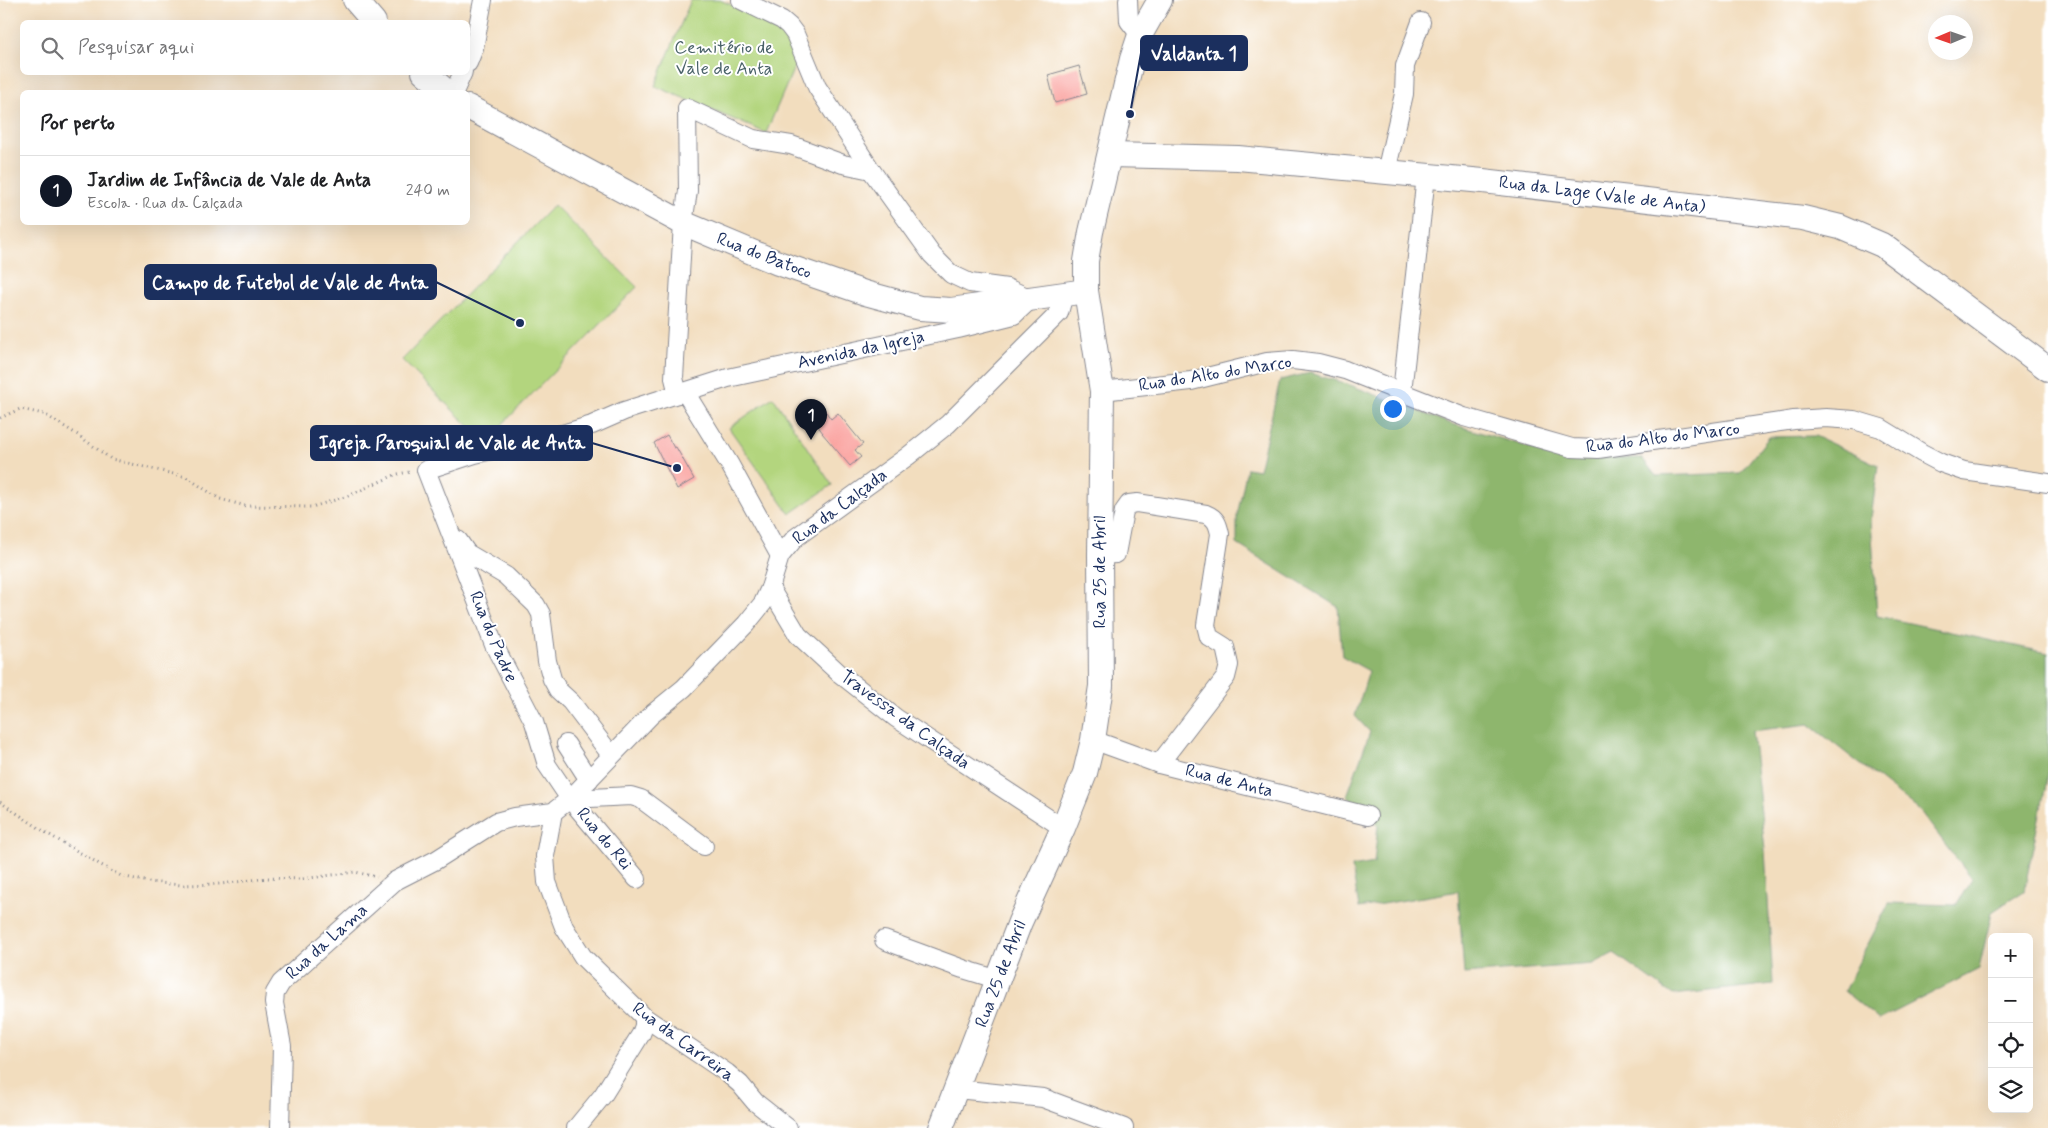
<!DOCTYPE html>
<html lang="pt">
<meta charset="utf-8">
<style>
:root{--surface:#fff;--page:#f6f6f6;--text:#202124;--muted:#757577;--line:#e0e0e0;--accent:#111827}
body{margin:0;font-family:Mynerve,sans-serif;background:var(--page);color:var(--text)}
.controls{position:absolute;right:15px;bottom:15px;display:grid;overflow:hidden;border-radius:8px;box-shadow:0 5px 20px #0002}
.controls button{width:45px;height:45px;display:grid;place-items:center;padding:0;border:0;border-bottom:1px solid var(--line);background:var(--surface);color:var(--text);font:25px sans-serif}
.compass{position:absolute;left:1928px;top:15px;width:45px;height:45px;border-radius:50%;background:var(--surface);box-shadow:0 5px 20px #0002;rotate:268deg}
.you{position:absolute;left:1392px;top:408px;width:18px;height:18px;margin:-12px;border:4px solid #fff;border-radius:50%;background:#1a73e8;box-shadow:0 0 0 8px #1a73e833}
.badge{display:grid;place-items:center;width:32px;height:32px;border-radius:50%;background:var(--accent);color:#fff;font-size:16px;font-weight:700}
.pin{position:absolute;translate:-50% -41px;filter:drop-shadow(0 1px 2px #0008)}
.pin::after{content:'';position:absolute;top:26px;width:18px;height:15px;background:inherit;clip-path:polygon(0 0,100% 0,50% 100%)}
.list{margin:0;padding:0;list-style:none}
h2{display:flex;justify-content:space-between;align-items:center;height:65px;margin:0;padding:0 20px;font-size:21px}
h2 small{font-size:16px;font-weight:400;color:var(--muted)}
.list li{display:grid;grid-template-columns:32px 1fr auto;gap:15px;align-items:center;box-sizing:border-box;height:70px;padding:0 20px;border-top:1px solid var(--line)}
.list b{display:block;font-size:19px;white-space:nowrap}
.list p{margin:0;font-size:16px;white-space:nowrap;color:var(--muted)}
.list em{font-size:16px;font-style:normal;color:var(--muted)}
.icon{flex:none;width:28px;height:28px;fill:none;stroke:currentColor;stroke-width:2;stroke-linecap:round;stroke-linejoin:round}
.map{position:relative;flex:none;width:2048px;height:1128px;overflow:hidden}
.search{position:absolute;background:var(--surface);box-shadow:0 5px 20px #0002;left:20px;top:20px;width:450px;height:55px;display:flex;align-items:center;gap:12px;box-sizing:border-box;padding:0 18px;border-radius:8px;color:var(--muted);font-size:19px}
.panel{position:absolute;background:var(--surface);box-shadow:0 5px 20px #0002;left:20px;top:90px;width:450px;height:135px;border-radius:8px}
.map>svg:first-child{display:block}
</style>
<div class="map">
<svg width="2048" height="1128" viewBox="0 0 2048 1128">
<rect width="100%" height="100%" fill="#fff"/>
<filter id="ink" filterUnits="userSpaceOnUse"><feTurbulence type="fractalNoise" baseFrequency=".02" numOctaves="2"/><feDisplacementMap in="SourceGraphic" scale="10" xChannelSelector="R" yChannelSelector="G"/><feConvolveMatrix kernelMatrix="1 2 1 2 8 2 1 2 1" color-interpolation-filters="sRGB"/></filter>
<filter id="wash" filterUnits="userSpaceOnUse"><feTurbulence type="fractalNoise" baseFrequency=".0096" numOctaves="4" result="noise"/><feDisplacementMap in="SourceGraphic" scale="20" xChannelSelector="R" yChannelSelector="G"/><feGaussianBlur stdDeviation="1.12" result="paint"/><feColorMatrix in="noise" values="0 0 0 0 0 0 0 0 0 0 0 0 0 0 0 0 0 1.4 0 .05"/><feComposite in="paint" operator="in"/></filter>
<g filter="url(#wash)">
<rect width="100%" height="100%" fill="#f2ddbe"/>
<g fill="#b3d57e" stroke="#67826e">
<path d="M 691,0 L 720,0 L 764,19 L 782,29 L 792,44 L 796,63 L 766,133 L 655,86 Z"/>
<path d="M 554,205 L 637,287 L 485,442 L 402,360 Z"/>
<path d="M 773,397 L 832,485 L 790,514 L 729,428 Z"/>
</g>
<path fill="#8eb66d" stroke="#547266" d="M 1310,373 L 1350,385 L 1449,423 L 1565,458 L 1642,458 L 1656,476 L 1740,473 L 1769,437 L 1815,436 L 1878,465 L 1871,519 L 1877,616 L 2048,653 L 2048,775 L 2024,891 L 1992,912 L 1979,969 L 1879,1020 L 1844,991 L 1889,903 L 1956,905 L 1972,879 L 1920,811 L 1809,724 L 1752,731 L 1765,850 L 1773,984 L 1673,995 L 1614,953 L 1593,964 L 1464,974 L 1458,891 L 1359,908 L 1352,867 L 1374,863 L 1378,825 L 1347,796 L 1370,732 L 1355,716 L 1369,671 L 1342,656 L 1338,607 L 1237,544 L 1237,516 L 1247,468 L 1259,470 L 1280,380 Z"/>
<g id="blocks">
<g fill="#faa4a1">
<path d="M 1079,66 L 1087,94 L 1055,103 L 1048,75 Z"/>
<path d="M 826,412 L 831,419 L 838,413 L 863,444 L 855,450 L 861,457 L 850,466 L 822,433 L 823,433 L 814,421 Z"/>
<path d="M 667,435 L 674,448 L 676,447 L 694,479 L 677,489 L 654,443 Z"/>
</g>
</g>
</g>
<g filter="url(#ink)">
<use href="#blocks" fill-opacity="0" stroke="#86868e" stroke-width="1"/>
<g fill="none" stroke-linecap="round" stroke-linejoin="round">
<defs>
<g id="street">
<path d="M 1128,0 L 1129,21 L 1140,35"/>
<path d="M 468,63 L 474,48 L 483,0"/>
<path d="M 454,92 L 463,72"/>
<path d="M 1386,172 L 1404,94 L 1405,66 L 1421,22"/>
<path d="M 1102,391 L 1191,381 L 1267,362 L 1293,360 L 1318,363 L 1345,370 L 1464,417 L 1572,448 L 1598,449 L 1794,420 L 1826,418 L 1854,420 L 1881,428 L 1922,453 L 1941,463 L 1964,471 L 2048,483"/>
<path d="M 685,392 L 730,465 L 780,556"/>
<path d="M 1402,392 L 1426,176"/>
<path d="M 678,394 L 674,378 L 683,223 L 688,191 L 687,108 L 753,139 L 791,145 L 843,164 L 871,170"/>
<path d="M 458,540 L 467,553 L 506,576 L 536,605 L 541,614 L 547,661 L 552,679 L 558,690 L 571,702 L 611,755"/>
<path d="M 1100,555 L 1116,554 L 1124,511 L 1129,504 L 1137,503 L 1206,514 C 1216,518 1218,524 1220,534 L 1206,625 L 1209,637 L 1225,647 L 1229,665 L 1226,677 L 1159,764"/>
<path d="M 770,588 L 798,635 L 839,673 L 896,718 L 1063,828"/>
<path d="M 1093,740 L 1159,764 L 1368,816"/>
<path d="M 566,744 L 589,780"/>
<path d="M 570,799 L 631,796 L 641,799 L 704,846"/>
<path d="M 553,812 L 545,856 L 547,882 L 564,927 L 583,957 L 644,1017 L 727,1073 L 740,1084 L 755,1102 L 788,1128"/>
<path d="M 637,879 L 570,799 L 547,765 L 534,722 L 494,645 L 426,470 L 475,454 L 562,434 L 592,425 L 624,411 L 728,378 L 958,329 L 1014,315 L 1031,299 L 1007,288 L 970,283 L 951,274 L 932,255 L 871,170 L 817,87 L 795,34 L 789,26 L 782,20 L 741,0"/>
<path d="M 884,940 L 963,969 L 999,980"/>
<path d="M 957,1089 L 1043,1098 L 1124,1128"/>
<path d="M 280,1128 L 282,1046 L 274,1003 L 275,993 L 281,983 L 395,881 L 436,860 L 496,822 L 515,817 L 553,812 L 570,799 L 651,715 L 684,688 L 746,624 L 763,603 L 770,588 L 780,556 L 795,538 L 908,456 L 948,424 L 1059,313 L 1064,294"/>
<path d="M 576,1128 L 603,1095 L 641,1034 L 644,1026 L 644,1017"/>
</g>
<g id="secondary">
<path d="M 355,0 L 374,22"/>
<path d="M 424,72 L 447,92"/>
<path d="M 468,107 L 683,223 L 778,263 L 865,293 L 920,308 L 951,310 L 1086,291"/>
<path d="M 1110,155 L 1238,158 L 1483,181 L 1803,218 L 1840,227 L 1882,245 L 2048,369"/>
<path d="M 941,1128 L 1020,922 L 1063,828 L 1085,773 L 1093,740 L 1101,686 L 1100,555 L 1102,391 L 1086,291 L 1086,261 L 1091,232 L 1132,59 L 1140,35 L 1160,0"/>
</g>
</defs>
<use href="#street" stroke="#86868e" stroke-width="20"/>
<use href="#secondary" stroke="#86868e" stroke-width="26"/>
<g stroke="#86868e" stroke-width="3" stroke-dasharray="1 4" stroke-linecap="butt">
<path d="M 0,418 L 20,409 L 44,414 L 78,435 L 111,459 L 186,477 L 220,499 L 246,506 L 312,507 L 348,496 L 397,474 L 410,472"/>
<path d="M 0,802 L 48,834 L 101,865 L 121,876 L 149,882 L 181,885 L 221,884 L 267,878 L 302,879 L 355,872 L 377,877"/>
</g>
<use href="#street" stroke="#fff" stroke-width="18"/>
<use href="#secondary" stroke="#fff" stroke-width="24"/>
</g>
</g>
<g text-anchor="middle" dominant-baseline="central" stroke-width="4" stroke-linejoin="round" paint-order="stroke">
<g font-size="18" fill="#496168" stroke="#fff">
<text x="724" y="48">Cemitério de<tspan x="724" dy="21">Vale de Anta</tspan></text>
</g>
<g font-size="18" fill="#1b2f5e" stroke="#fff">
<text transform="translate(1602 195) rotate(7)">Rua da Lage (Vale de Anta)</text>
<text transform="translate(764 256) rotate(21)">Rua do Batoco</text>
<text transform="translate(861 350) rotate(-12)">Avenida da Igreja</text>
<text transform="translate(1215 374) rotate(-9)">Rua do Alto do Marco</text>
<text transform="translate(1663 438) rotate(-7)">Rua do Alto do Marco</text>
<text transform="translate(840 507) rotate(-37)">Rua da Calçada</text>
<text transform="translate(1100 572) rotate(-90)">Rua 25 de Abril</text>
<text transform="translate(493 637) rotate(67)">Rua do Padre</text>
<text transform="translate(905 720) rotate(36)">Travessa da Calçada</text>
<text transform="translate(1229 781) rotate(14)">Rua de Anta</text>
<text transform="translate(604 839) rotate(50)">Rua do Rei</text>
<text transform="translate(327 942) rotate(-42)">Rua da Lama</text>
<text transform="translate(1001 974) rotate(-69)">Rua 25 de Abril</text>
<text transform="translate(683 1042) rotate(36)">Rua da Carreira</text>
</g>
</g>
<path fill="none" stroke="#1b2f5e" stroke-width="2" d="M1130 114L1141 53M520 323L436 282M677 468L592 443"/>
<g fill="#1b2f5e" stroke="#fff" stroke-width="2">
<circle cx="1130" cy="114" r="5"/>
<circle cx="520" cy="323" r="5"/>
<circle cx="677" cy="468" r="5"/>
</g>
<g fill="#1b2f5e" stroke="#1b2f5e" stroke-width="2">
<rect x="1141" y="36" width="106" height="34" rx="5"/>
<rect x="145" y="265" width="291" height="34" rx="5"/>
<rect x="311" y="426" width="281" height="34" rx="5"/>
</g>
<g font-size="19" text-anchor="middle" font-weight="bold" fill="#fff">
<text x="1194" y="60">Valdanta 1</text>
<text x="290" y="289">Campo de Futebol de Vale de Anta</text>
<text x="452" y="449">Igreja Paroquial de Vale de Anta</text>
</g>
</svg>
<div class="controls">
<button>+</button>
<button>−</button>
<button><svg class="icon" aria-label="locate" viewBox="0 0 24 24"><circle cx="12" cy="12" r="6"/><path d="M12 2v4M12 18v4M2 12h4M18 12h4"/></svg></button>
<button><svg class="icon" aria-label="layers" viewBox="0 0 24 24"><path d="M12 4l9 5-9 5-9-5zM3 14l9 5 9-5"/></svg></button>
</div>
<svg class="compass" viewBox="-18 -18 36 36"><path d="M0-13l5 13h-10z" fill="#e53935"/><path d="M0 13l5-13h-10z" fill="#757577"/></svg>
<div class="you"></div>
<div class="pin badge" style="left:811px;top:440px">1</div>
<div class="search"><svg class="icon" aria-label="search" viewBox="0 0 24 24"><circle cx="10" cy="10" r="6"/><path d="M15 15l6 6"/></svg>Pesquisar aqui</div>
<section class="panel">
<h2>Por perto<small></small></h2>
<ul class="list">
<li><span class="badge">1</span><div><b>Jardim de Infância de Vale de Anta</b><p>Escola · Rua da Calçada</p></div><em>240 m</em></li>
</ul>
</section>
</div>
